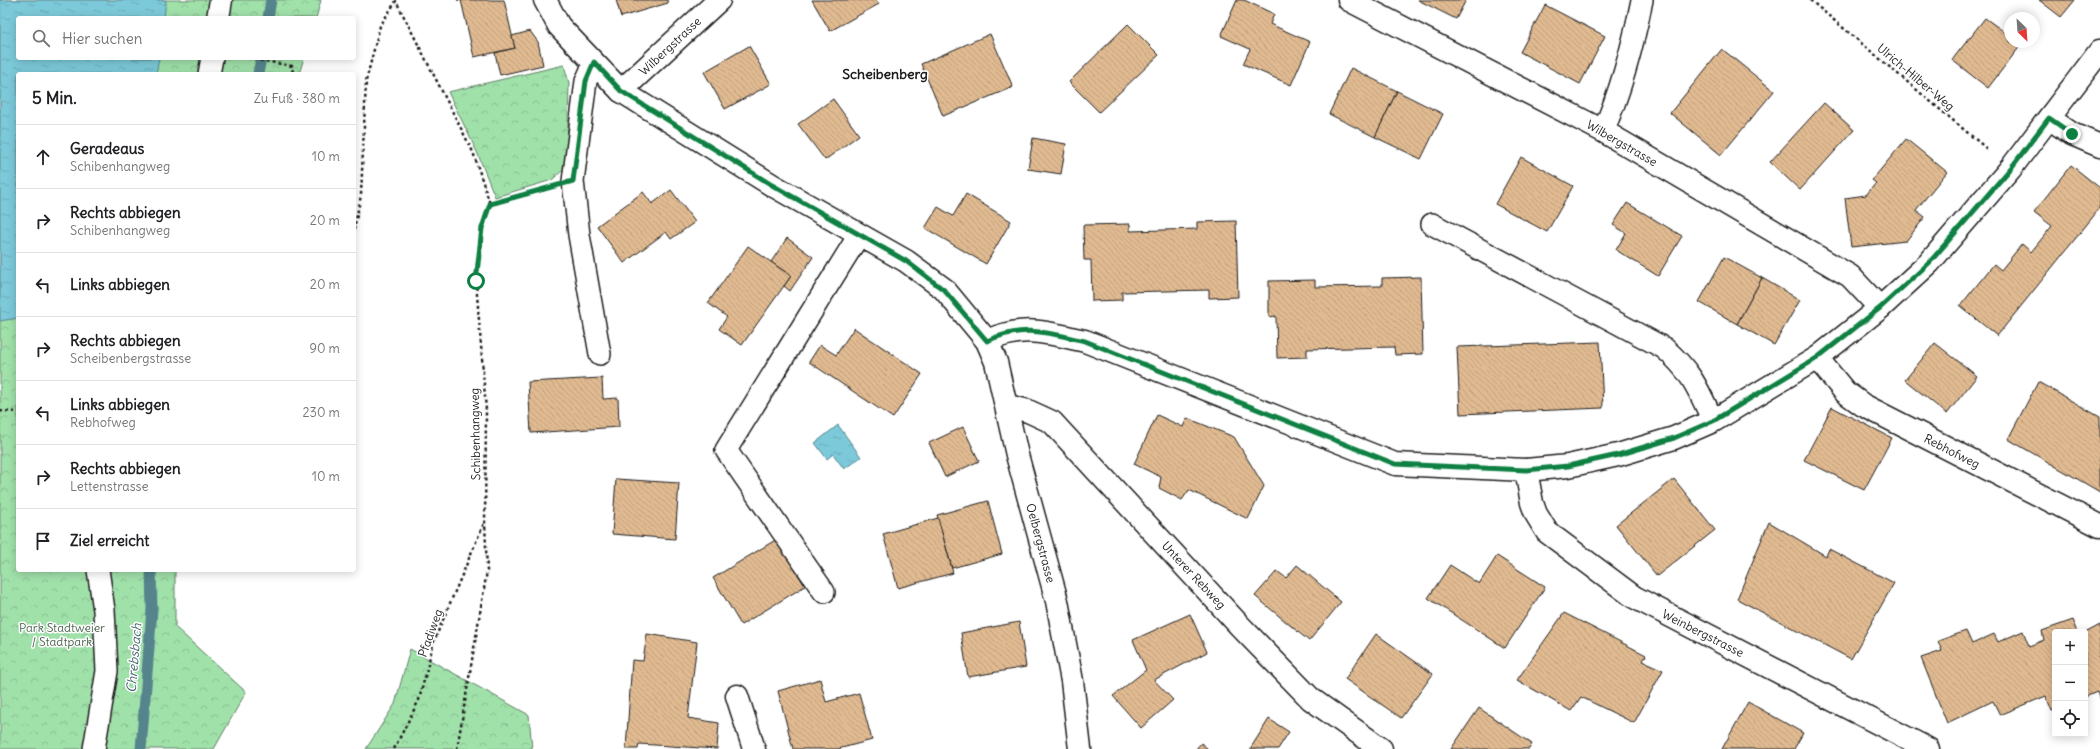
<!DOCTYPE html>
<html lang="de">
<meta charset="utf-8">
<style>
:root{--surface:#fff;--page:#f6f6f6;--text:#202124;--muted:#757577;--line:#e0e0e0}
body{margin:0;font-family:Delius,sans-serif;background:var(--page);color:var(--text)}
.controls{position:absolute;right:12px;bottom:12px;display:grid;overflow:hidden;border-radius:4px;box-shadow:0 2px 10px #0003}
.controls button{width:36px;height:36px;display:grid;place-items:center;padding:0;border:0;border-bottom:1px solid var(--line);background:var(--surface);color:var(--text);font:20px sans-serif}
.compass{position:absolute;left:2004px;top:12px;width:36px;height:36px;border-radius:50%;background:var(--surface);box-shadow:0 2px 10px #0003;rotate:155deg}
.stop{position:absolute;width:12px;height:12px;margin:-9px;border:3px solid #0b8043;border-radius:50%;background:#fff}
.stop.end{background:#0b8043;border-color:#fff;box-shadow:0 1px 4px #0008}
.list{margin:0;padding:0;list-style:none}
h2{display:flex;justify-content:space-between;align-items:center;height:52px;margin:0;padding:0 16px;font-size:17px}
h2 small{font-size:13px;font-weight:400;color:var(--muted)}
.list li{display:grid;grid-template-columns:26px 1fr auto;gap:12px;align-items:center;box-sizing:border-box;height:64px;padding:0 16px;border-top:1px solid var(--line)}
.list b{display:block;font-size:15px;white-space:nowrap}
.list p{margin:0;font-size:13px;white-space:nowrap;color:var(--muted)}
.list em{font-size:13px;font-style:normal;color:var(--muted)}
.icon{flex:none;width:22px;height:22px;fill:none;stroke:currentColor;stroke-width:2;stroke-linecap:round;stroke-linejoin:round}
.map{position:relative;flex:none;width:2100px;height:749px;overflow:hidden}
.search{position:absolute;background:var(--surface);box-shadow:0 2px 10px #0003;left:16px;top:16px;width:340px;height:44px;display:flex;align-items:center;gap:10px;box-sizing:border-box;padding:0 14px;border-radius:4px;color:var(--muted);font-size:15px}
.panel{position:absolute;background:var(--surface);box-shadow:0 2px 10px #0003;left:16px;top:72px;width:340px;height:500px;border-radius:4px}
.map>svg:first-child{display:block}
</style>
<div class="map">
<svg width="2100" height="749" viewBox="0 0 2100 749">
<defs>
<pattern id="forest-crowns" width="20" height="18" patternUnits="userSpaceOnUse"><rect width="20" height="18" fill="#a0e1aa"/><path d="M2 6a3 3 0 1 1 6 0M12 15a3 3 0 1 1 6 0" fill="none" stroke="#89c092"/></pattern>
<pattern id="water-ripples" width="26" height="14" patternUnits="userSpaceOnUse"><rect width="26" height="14" fill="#7bc9d9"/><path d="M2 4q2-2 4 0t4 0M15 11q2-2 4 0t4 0" fill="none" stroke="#6aacba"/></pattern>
<pattern id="building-back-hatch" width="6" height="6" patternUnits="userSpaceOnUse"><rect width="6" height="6" fill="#e0ba91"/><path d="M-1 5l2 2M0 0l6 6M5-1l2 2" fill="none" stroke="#c09f7c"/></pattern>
</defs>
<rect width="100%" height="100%" fill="#fff"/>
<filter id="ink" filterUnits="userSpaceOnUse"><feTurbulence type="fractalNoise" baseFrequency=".025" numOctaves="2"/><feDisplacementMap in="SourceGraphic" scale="8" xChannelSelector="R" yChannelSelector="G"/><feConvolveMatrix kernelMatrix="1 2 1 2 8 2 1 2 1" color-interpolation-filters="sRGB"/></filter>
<g filter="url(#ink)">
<g fill="url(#forest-crowns)" stroke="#5e7e63">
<path d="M 0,0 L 321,0 L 316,18 L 18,18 L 18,58 L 304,58 L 299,74 L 18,74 L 18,570 L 175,570 L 175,627 L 246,692 L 214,749 L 0,749 Z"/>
<path d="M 564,65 L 569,83 L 567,166 L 552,180 L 495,197 L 477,152 L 448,92 Z"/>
<path d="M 410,649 L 529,715 L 532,749 L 366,749 L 395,704 Z"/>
</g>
<g fill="url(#water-ripples)" stroke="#55848d">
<path d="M 0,0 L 166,0 L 164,18 L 18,18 L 18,58 L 159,58 L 156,74 L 18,74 L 18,318 L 0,321 Z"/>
<path d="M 838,425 L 861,457 L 844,469 L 833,454 L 827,459 L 815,443 Z"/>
</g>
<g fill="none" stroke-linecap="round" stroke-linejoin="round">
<g stroke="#55848d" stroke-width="11">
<path d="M 268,18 L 271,0"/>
<path d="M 258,74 L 261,58"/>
<path d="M 141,749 L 152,609 L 151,570"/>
</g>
</g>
<g fill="url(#building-back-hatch)" stroke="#1c1c1c">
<path d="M 457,0 L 504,0 L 515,48 L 474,57 L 461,0 Z"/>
<path d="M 616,0 L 667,0 L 668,3 L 621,17 Z"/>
<path d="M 812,0 L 876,0 L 879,4 L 830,31 Z"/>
<path d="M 1237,0 L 1244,0 L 1274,14 L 1270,24 L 1310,42 L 1291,85 L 1243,64 L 1250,49 L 1221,36 Z"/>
<path d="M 1418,0 L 1466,0 L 1456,19 Z"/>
<path d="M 2039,0 L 2075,0 L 2061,17 Z"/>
<path d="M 1545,5 L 1605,36 L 1580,84 L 1520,52 Z"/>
<path d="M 1985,18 L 2010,36 L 2010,42 L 2017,42 L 2021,45 L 1988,88 L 1952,60 Z"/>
<path d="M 1128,24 L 1159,55 L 1099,112 L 1069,82 Z"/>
<path d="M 530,31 L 538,42 L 543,65 L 500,75 L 495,53 L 515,48 L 512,36 Z"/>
<path d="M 990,34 L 1013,87 L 943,116 L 921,64 Z"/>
<path d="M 749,46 L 771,84 L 725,109 L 704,72 Z"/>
<path d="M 1722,49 L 1774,91 L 1721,155 L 1670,113 Z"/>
<path d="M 1351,68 L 1397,91 L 1375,137 L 1329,114 Z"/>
<path d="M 1397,91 L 1443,114 L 1421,159 L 1375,137 Z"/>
<path d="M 833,99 L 859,135 L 825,160 L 798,124 Z"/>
<path d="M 1824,103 L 1854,130 L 1800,190 L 1770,162 Z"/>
<path d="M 1033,138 L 1066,144 L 1061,174 L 1028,169 Z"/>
<path d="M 1906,139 L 1947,172 L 1916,210 L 1925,217 L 1906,241 L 1851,247 L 1845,198 L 1866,195 L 1876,183 L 1872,180 Z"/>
<path d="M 1521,157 L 1573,186 L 1547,232 L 1495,204 Z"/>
<path d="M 2071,165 L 2100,188 L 2100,208 L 1997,336 L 1960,306 L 1994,264 L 2001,270 L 2022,244 L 2031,252 L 2052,226 L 2034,212 Z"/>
<path d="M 671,190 L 695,222 L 671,239 L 666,232 L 624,263 L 597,226 L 643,192 L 652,204 Z"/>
<path d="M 966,194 L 1011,221 L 986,264 L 925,228 L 938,207 L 953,216 Z"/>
<path d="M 1627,203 L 1682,236 L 1658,276 L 1616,250 L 1626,233 L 1613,225 Z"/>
<path d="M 1236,221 L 1238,297 L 1209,298 L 1209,290 L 1122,292 L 1122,300 L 1092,301 L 1091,260 L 1084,260 L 1083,225 L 1130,224 L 1130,231 L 1197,229 L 1197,222 Z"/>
<path d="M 787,238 L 813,257 L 790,291 L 784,286 L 791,276 L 771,262 Z"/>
<path d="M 748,246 L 791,276 L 742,345 L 719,329 L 727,317 L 708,303 Z"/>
<path d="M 1724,257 L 1762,278 L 1737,324 L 1699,302 Z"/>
<path d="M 1421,277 L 1423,354 L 1395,355 L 1394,347 L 1307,349 L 1307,357 L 1277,358 L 1276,316 L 1269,317 L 1269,281 L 1315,280 L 1315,287 L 1382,286 L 1382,278 Z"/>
<path d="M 1762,278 L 1800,300 L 1774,345 L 1737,324 Z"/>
<path d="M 854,328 L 922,374 L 893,418 L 809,362 L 820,345 L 836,355 Z"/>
<path d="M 1600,342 L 1603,408 L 1460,414 L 1457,347 Z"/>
<path d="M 1935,343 L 1977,376 L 1947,414 L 1905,380 Z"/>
<path d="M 602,378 L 603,399 L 618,398 L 619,427 L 531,433 L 528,382 Z"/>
<path d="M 2038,382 L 2100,417 L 2100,492 L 2008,439 Z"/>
<path d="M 1832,407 L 1892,438 L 1864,490 L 1804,460 Z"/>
<path d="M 1157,415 L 1183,427 L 1187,418 L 1234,437 L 1264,486 L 1248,519 L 1189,490 L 1182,500 L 1159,488 L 1161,477 L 1134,464 Z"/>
<path d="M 963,427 L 979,461 L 945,477 L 929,443 Z"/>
<path d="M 616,479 L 679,483 L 675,539 L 612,534 Z"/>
<path d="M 1674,479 L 1715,530 L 1657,576 L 1616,525 Z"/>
<path d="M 988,501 L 1002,554 L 952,568 L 937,515 Z"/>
<path d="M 938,518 L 953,573 L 898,588 L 883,534 Z"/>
<path d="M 1769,522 L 1826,556 L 1829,549 L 1894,583 L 1851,659 L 1737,599 Z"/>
<path d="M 777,539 L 805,586 L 741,625 L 713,578 Z"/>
<path d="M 1497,556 L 1545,587 L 1505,648 L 1428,598 L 1450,565 L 1479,584 Z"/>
<path d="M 1297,565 L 1341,602 L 1309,641 L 1255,596 L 1277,571 L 1286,578 Z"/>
<path d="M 1564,613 L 1646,655 L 1643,661 L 1663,670 L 1634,723 L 1581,697 L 1571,711 L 1517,680 Z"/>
<path d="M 1190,614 L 1207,652 L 1154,680 L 1173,700 L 1141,728 L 1113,696 L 1146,670 L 1133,640 Z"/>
<path d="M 2073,620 L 2078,632 L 2055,632 L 2055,710 L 2052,711 L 2046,696 L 2000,715 L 1993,701 L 1947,723 L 1921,658 L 1942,651 L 1938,641 L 1966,631 L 1972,644 L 1994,634 L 1998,642 L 2023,631 L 2029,646 L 2044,640 L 2042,631 Z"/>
<path d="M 1019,622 L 1026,667 L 968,677 L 961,633 Z"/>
<path d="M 2100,625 L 2100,701 L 2097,692 L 2085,697 L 2085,633 Z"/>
<path d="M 647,634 L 697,642 L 688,718 L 719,723 L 717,749 L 639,744 L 638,749 L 626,749 L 632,660 L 643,661 Z"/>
<path d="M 1376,634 L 1433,674 L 1401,718 L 1345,679 Z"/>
<path d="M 820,679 L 826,702 L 859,693 L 872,740 L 838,749 L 793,749 L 778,691 Z"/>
<path d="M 1748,702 L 1803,733 L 1794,749 L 1722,749 Z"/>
<path d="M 1479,708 L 1532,744 L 1529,749 L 1451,749 Z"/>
<path d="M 1269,719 L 1289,732 L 1278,749 L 1250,749 Z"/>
<path d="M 1201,743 L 1208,749 L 1196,749 Z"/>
</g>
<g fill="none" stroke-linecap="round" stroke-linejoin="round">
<defs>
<g id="lane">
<path d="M 594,63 L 586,81 L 573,181 L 579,235 L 600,354"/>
<path d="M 209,74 L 212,58"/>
<path d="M 1603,131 C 1622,89 1633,45 1642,0"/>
<path d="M 1432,224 L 1664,348 C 1692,372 1698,389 1713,421"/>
<path d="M 824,592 L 726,450 L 859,235"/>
<path d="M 94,749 L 107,671 L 104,610 L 98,570"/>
</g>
<g id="street">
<path d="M 545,0 L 559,26 L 621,91 L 772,185 L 906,261 L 944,289 L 987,341 L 996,362 L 1017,455 L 1057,601 L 1072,681 L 1080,749"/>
<path d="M 1349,0 L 1603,131 L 1850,276 L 1880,308"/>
<path d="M 218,18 L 221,0"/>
<path d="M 621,91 L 719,0"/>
<path d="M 2049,118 L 2072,134 L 2100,146"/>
<path d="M 987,341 C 1024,324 1047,333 1085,341 L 1395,464 L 1526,470 L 1568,466 L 1618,455 L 1674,438 L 1713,421 L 1817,358 L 1880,308 L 1929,263 L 2011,168 L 2100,51"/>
<path d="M 1817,358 L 1845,392 L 1863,405 L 2100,526"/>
<path d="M 1008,406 L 1028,411 L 1052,422 L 1240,626 L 1311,699 L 1381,749"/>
<path d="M 1526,470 L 1532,503 L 1536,514 L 1547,532 L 1634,597 L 1928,749"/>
<path d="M 737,696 L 754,749"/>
</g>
</defs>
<use href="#lane" stroke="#1c1c1c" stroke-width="24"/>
<use href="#street" stroke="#1c1c1c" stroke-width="25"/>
<g stroke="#1c1c1c" stroke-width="2.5" stroke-dasharray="3 3" stroke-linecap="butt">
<path d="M 1810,0 L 1987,149"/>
<path d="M 248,58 L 292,66 L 293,74"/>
<path d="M 490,204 L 545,189"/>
<path d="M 354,230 L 361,195 L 366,81 L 380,26 L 396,1 L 473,152 L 490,204"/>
<path d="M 0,411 L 18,412"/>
<path d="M 394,749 L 419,700 L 434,641 L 484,523"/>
<path d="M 457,749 L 487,571 L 485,523 L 486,410 L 476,281 L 482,228 L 490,204"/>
</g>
<use href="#lane" stroke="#fff" stroke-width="21"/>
<use href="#street" stroke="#fff" stroke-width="22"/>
</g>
</g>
<g fill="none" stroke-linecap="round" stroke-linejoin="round" filter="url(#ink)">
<path stroke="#0b8043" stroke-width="5" d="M 476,281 L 482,228 L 490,204 L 573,181 L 586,81 L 594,62 L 621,91 L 772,185 L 906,261 L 944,290 L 987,341 C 1024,324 1047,333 1085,341 L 1395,464 L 1526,470 L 1568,466 L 1618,455 L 1674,438 L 1713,421 L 1817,358 L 1880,308 L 1929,263 L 2011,168 L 2049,118 L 2072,134"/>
</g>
<g text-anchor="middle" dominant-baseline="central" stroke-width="3" stroke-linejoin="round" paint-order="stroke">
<g font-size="12" fill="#1c1c1c" stroke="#fff">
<text transform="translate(670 46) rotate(-43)">Wilbergstrasse</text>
<text transform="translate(1916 77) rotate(40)">Ulrich-Hilber-Weg</text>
<text transform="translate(1622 143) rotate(30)">Wilbergstrasse</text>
<text transform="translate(475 434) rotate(-91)">Schibenhangweg</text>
<text transform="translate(1952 451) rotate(27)">Rebhofweg</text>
<text transform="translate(1041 543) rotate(75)">Oelbergstrasse</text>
<text transform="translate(1194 575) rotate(47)">Unterer Rebweg</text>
<text transform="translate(430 633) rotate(-70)">Pfadiweg</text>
<text transform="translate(1703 633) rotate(27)">Weinbergstrasse</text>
</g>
<g font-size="12" fill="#4a614e" stroke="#fff">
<text x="62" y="627">Park Stadtweier<tspan x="62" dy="14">/ Stadtpark</tspan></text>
</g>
<g font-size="13" font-style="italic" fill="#426168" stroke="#fff">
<text transform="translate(134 658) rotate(-85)">Chrebsbach</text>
</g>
<g font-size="14" font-weight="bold" fill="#1c1c1c" stroke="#fff">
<text x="885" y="74">Scheibenberg</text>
</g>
</g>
</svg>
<div class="controls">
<button>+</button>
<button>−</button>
<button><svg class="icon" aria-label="locate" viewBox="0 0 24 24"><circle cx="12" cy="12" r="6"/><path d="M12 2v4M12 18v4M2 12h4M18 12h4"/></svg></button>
</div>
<svg class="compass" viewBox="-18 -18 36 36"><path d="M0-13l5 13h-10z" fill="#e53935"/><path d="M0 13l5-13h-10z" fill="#757577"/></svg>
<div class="stop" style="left:476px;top:281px"></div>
<div class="stop end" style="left:2072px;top:134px"></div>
<div class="search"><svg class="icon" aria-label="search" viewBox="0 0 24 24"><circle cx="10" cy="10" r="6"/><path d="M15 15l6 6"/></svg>Hier suchen</div>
<section class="panel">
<h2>5 Min.<small>Zu Fuß · 380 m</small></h2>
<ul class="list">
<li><svg class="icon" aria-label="ahead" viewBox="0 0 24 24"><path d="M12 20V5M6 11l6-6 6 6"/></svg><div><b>Geradeaus</b><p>Schibenhangweg</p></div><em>10 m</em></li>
<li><svg class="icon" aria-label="right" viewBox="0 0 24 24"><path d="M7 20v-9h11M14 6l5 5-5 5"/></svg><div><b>Rechts abbiegen</b><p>Schibenhangweg</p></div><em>20 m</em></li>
<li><svg class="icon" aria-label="left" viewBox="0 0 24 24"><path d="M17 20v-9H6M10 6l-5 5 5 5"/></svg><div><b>Links abbiegen</b></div><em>20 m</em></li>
<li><svg class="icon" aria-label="right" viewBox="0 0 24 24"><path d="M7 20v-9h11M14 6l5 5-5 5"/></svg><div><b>Rechts abbiegen</b><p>Scheibenbergstrasse</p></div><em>90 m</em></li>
<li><svg class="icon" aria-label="left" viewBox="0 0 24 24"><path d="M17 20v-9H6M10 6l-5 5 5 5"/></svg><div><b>Links abbiegen</b><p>Rebhofweg</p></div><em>230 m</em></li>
<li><svg class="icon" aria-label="right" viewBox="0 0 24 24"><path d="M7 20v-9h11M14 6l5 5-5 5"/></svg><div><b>Rechts abbiegen</b><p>Lettenstrasse</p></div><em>10 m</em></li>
<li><svg class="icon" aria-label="arrive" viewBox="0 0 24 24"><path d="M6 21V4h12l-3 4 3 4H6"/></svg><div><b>Ziel erreicht</b></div></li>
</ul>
</section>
</div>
